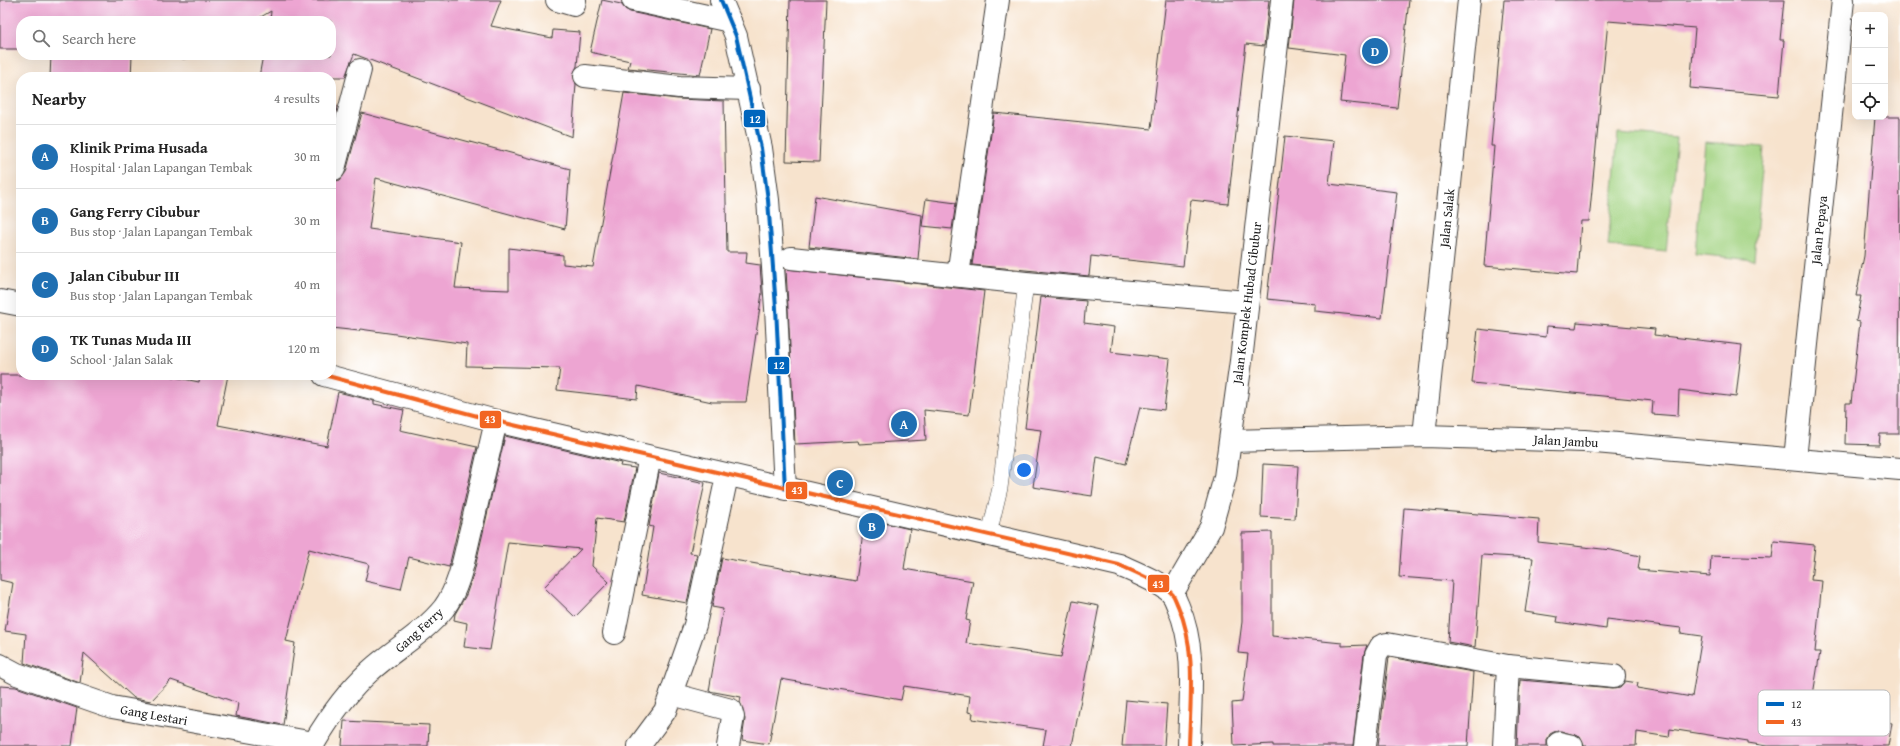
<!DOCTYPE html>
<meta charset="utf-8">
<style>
:root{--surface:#fff;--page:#f2f2f2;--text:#222;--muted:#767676;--line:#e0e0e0;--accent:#1f6fb2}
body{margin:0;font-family:"Gentium Book Plus",serif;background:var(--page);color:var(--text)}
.controls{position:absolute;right:12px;top:12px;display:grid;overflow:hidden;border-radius:8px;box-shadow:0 4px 16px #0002}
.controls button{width:36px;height:36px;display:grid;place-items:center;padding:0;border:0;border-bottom:1px solid var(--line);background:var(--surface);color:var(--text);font:20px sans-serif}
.you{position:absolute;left:1024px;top:470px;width:14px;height:14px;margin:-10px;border:3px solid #fff;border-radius:50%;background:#1a73e8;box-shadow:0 0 0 6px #1a73e833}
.badge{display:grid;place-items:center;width:26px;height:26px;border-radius:50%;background:var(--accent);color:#fff;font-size:13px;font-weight:700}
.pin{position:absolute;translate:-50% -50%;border:2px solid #fff;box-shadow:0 1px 4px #0006}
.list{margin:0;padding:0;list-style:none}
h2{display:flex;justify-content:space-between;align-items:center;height:52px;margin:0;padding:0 16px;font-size:17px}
h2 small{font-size:13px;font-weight:400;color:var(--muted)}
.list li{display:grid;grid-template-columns:26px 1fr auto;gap:12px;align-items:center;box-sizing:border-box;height:64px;padding:0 16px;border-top:1px solid var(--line)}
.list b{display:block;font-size:15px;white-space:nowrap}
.list p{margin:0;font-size:13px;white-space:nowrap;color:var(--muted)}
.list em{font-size:13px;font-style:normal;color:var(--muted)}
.icon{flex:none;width:22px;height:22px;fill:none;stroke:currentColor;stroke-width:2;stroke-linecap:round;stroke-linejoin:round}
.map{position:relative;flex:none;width:1900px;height:746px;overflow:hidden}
.search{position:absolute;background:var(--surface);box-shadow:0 4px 16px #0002;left:16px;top:16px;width:320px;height:44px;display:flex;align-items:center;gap:10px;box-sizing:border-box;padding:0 14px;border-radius:16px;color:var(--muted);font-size:15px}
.panel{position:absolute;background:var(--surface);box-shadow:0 4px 16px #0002;left:16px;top:72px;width:320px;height:308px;border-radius:16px}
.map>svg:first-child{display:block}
</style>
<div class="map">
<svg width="1900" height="746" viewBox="0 0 1900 746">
<rect width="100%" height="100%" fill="#fff"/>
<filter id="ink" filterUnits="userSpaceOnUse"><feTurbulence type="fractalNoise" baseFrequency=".025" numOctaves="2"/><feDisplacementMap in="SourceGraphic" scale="8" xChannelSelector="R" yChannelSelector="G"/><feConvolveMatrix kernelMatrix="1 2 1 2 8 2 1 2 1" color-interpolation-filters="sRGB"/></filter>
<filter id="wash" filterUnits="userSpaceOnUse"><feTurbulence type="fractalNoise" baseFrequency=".012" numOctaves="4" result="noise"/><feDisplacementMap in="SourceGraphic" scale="16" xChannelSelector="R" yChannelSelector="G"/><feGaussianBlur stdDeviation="0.9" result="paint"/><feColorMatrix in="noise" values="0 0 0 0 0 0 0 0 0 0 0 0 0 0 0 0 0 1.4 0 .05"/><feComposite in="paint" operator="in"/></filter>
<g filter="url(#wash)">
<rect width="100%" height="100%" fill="#f7e3cd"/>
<g fill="#a2d381" stroke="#5f784e">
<path d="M 1618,133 L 1677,138 L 1666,252 L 1608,246 Z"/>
<path d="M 1705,142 L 1764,147 L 1754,260 L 1695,254 Z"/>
</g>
<g id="blocks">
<g fill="#eda5d2">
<path d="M 0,0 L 501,0 L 491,26 L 552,38 L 553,30 L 580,32 L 577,66 L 573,75 L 576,84 L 572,137 L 354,54 L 345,77 L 259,77 L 263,55 L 331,55 L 331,21 L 270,21 L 271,11 L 254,21 L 21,21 L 21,49 L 0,49 Z"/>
<path d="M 602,0 L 621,4 L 625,9 L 630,12 L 710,29 L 700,75 L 628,68 L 630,61 L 590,52 Z"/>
<path d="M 790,0 L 826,0 L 819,162 L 786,161 Z"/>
<path d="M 1166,0 L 1269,0 L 1264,46 L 1246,44 L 1228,204 L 1191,200 L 1183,266 L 1091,256 L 1089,276 L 972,265 L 994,113 L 1151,129 Z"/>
<path d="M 1294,0 L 1409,0 L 1397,108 L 1340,102 L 1345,55 L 1289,48 Z"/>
<path d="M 1504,0 L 1784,0 L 1780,40 L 1784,40 L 1779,96 L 1690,88 L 1695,28 L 1608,21 L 1589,221 L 1581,221 L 1577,274 L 1484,266 L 1494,146 L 1491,146 Z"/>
<path d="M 51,55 L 132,55 L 131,77 L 50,77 Z"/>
<path d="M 174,55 L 196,55 L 191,58 L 183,59 Z"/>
<path d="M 624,93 L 678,99 L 724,101 L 727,252 L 747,252 L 746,263 L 760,265 L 762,293 L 746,402 L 712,402 L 638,386 L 637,399 L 557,390 L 560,368 L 466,366 L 467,344 L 360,329 L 359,331 L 331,328 L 331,182 L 340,180 L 346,172 L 362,113 L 570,169 L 565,229 L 376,178 L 369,229 L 461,242 L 455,288 L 509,290 L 509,248 L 563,255 L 563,264 L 593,267 Z"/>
<path d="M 331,105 L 337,106 L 331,131 Z"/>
<path d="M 1875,117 L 1900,117 L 1899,434 L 1880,434 L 1879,445 L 1845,444 L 1846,403 L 1851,403 L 1860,322 L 1856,321 L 1861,296 L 1856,296 L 1864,256 Z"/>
<path d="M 1285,136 L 1334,141 L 1329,184 L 1397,192 L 1382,318 L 1315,311 L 1315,304 L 1267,299 Z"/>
<path d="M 815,196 L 922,215 L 918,259 L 809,247 Z"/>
<path d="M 926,199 L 956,203 L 952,229 L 922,226 Z"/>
<path d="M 786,269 L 984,291 L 969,415 L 924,410 L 926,440 L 859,444 L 858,441 L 795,444 Z"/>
<path d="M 1041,297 L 1086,301 L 1084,323 L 1114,327 L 1111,352 L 1170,359 L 1164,410 L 1140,407 L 1126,464 L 1097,457 L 1092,496 L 1033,487 L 1041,430 L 1025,428 Z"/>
<path d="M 1577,322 L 1655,329 L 1654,335 L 1742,345 L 1736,397 L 1679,390 L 1678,416 L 1652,414 L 1653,401 L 1472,383 L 1478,329 L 1546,337 L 1547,326 L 1576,328 Z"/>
<path d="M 0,375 L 164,375 L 199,382 L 200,375 L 228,375 L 218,425 L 327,446 L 338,392 L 374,401 L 374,404 L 404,410 L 400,430 L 477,447 L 449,567 L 409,557 L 401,589 L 365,581 L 369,564 L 309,549 L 286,641 L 295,643 L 283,725 L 236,716 L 238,703 L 171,680 L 151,701 L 134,698 L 84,653 L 80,683 L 24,663 L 26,634 L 5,631 L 13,583 L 0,580 Z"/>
<path d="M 505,436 L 621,463 L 620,466 L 635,468 L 624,522 L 597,518 L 592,566 L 609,582 L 575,617 L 544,587 L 581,549 L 508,542 L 490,650 L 464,647 L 467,623 L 454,620 L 455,614 L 466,595 L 474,572 Z"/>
<path d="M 1263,464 L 1298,466 L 1295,519 L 1261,517 Z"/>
<path d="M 659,473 L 705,483 L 690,553 L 697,554 L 687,603 L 642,595 L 653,527 L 649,526 Z"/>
<path d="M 1404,508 L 1539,519 L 1538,542 L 1611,550 L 1640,556 L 1638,570 L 1710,576 L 1711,556 L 1772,558 L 1774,541 L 1815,545 L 1811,580 L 1822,581 L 1815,652 L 1820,652 L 1812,701 L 1841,706 L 1840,714 L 1892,723 L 1888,746 L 1767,746 L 1748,743 L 1748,741 L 1670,729 L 1669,737 L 1637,732 L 1636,746 L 1584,746 L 1580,737 L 1561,731 L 1556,731 L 1550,734 L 1547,740 L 1547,746 L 1517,746 L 1520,680 L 1613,688 L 1620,687 L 1625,681 L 1638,683 L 1637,688 L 1692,697 L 1702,636 L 1680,633 L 1681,628 L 1607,619 L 1606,629 L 1557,622 L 1558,617 L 1525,612 L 1533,558 L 1482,555 L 1475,647 L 1448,642 L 1452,581 L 1399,577 Z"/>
<path d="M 865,519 L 910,529 L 904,569 L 973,581 L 966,620 L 970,621 L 966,643 L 1061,657 L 1073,601 L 1099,606 L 1072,746 L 1043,746 L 1046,730 L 972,719 L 973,713 L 968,712 L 970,696 L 904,686 L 901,700 L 781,679 L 769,744 L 742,740 L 745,719 L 740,702 L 741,697 L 709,691 L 723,609 L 712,607 L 722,558 L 856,581 Z"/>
<path d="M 1272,532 L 1272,636 L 1342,643 L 1342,646 L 1367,645 L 1364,654 L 1353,746 L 1273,746 L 1273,744 L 1234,746 L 1232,703 L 1242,702 L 1248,654 L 1238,653 L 1242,622 L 1242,533 Z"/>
<path d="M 1389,657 L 1473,672 L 1468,746 L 1378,746 Z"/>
<path d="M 0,686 L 16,687 L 77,708 L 72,746 L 0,746 Z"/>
<path d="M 1126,700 L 1167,704 L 1164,746 L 1122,746 Z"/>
<path d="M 344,721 L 429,725 L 428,746 L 342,746 Z"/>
</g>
</g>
</g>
<g filter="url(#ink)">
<use href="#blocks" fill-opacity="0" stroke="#3d3a37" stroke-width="1"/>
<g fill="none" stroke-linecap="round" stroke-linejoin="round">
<defs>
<path id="service" d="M 989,534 L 1000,488 L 1026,283"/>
<g id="minor">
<path d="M 557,0 L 574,5 L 575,0"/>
<path d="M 633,0 L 730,21"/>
<path d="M 585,76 L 679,87 L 749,89"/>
<path d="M 331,169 L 334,169 L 360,70"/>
<path d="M 791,258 L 1026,283 L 1247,302"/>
<path d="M 958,275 L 998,0"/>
<path d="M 1424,436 L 1469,0"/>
<path d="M 1231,441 L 1424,436 L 1584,441 L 1900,469"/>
<path d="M 1795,459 L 1843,0"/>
<path d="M 1172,594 L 1211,527 L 1225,477 L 1241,361 L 1282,0"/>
<path d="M 614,633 L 650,457"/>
<path d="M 0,665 L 17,674 L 112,707 L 314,743"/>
<path d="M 671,694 L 731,710 L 733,717 L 728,746"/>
<path d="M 314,743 C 330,716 347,692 370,671 C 394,649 423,634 444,608 C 461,585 465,552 472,525 C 480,490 488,456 496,421"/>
<path d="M 1559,743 L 1572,746"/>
<path d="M 639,746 L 665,711 L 695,625 L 727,476"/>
<path d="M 1365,746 L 1376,655 L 1381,646 L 1387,644 L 1508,666 L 1614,676"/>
<path d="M 1504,746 L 1508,666"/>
</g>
<g id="tertiary">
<path d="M 721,0 L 736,36 L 761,148 L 768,200 L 776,308 L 785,489"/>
<path d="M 0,301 L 21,305"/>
<path d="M 324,375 L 496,421 L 1119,565 C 1132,571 1165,584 1173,595 C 1175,598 1176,602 1178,606 C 1197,649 1190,700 1189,746"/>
</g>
</defs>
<use href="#service" stroke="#3d3a37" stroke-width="16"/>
<use href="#minor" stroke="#3d3a37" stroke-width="24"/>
<use href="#tertiary" stroke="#3d3a37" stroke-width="24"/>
<use href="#service" stroke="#fff" stroke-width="15"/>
<use href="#minor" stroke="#fff" stroke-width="22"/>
<use href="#tertiary" stroke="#fff" stroke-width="22"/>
<defs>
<path id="bus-1" d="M 721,0 L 736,36 L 761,148 L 768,200 L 776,308 L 785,489"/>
<path id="bus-2" d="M 324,375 L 496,421 L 1119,565 C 1132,571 1165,584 1173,595 C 1175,598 1176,602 1178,606 C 1197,649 1190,700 1189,746"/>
</defs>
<use href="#bus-1" stroke="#fff" stroke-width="7"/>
<use href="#bus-2" stroke="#fff" stroke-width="7"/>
<use href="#bus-1" stroke="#0065bd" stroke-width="4"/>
<use href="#bus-2" stroke="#f26522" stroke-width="4"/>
</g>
</g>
<g text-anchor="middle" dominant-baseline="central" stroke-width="4" stroke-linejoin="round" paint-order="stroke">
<g font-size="13" fill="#1c1c1c" stroke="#fff">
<text transform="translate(1447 218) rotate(-84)">Jalan Salak</text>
<text transform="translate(1819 230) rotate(-84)">Jalan Pepaya</text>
<text transform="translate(1247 303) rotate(-83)">Jalan Komplek Hubad Cibubur</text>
<text transform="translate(1566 441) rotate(3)">Jalan Jambu</text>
<text transform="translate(419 630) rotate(-42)">Gang Ferry</text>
<text transform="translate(154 715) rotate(10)">Gang Lestari</text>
</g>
</g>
<rect x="1758" y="690" width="132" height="46" rx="6" fill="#fff" stroke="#bbb" stroke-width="1"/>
<rect x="1766" y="702" width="18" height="4" fill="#0065bd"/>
<rect x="1766" y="720" width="18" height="4" fill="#f26522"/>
<g font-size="11" fill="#1c1c1c">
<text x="1791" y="708">12</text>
<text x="1791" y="726">43</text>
</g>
<g stroke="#fff" stroke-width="1.5">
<rect x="743" y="109" width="23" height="19" rx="4" fill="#0065bd"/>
<rect x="767" y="356" width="23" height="19" rx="4" fill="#0065bd"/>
<rect x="479" y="410" width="23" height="19" rx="4" fill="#f26522"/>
<rect x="785" y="481" width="23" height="19" rx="4" fill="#f26522"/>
<rect x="1147" y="574" width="23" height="19" rx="4" fill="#f26522"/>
</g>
<g font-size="11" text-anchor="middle" font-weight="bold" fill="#fff">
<text x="755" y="123">12</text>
<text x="779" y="369">12</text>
<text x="490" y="423">43</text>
<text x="797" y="494">43</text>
<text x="1158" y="588">43</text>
</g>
</svg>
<div class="controls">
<button>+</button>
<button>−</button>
<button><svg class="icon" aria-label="locate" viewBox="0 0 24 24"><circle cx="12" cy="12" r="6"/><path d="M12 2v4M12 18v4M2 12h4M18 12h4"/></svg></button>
</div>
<div class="you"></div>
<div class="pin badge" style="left:904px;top:424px">A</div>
<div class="pin badge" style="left:872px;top:526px">B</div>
<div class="pin badge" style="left:840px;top:483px">C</div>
<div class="pin badge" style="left:1375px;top:51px">D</div>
<div class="search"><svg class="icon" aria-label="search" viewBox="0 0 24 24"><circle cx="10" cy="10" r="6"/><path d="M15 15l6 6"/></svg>Search here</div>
<section class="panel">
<h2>Nearby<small>4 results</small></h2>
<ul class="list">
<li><span class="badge">A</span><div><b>Klinik Prima Husada</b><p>Hospital · Jalan Lapangan Tembak</p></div><em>30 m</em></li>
<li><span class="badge">B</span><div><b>Gang Ferry Cibubur</b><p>Bus stop · Jalan Lapangan Tembak</p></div><em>30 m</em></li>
<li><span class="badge">C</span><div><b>Jalan Cibubur III</b><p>Bus stop · Jalan Lapangan Tembak</p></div><em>40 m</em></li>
<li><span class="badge">D</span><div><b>TK Tunas Muda III</b><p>School · Jalan Salak</p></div><em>120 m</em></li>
</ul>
</section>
</div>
